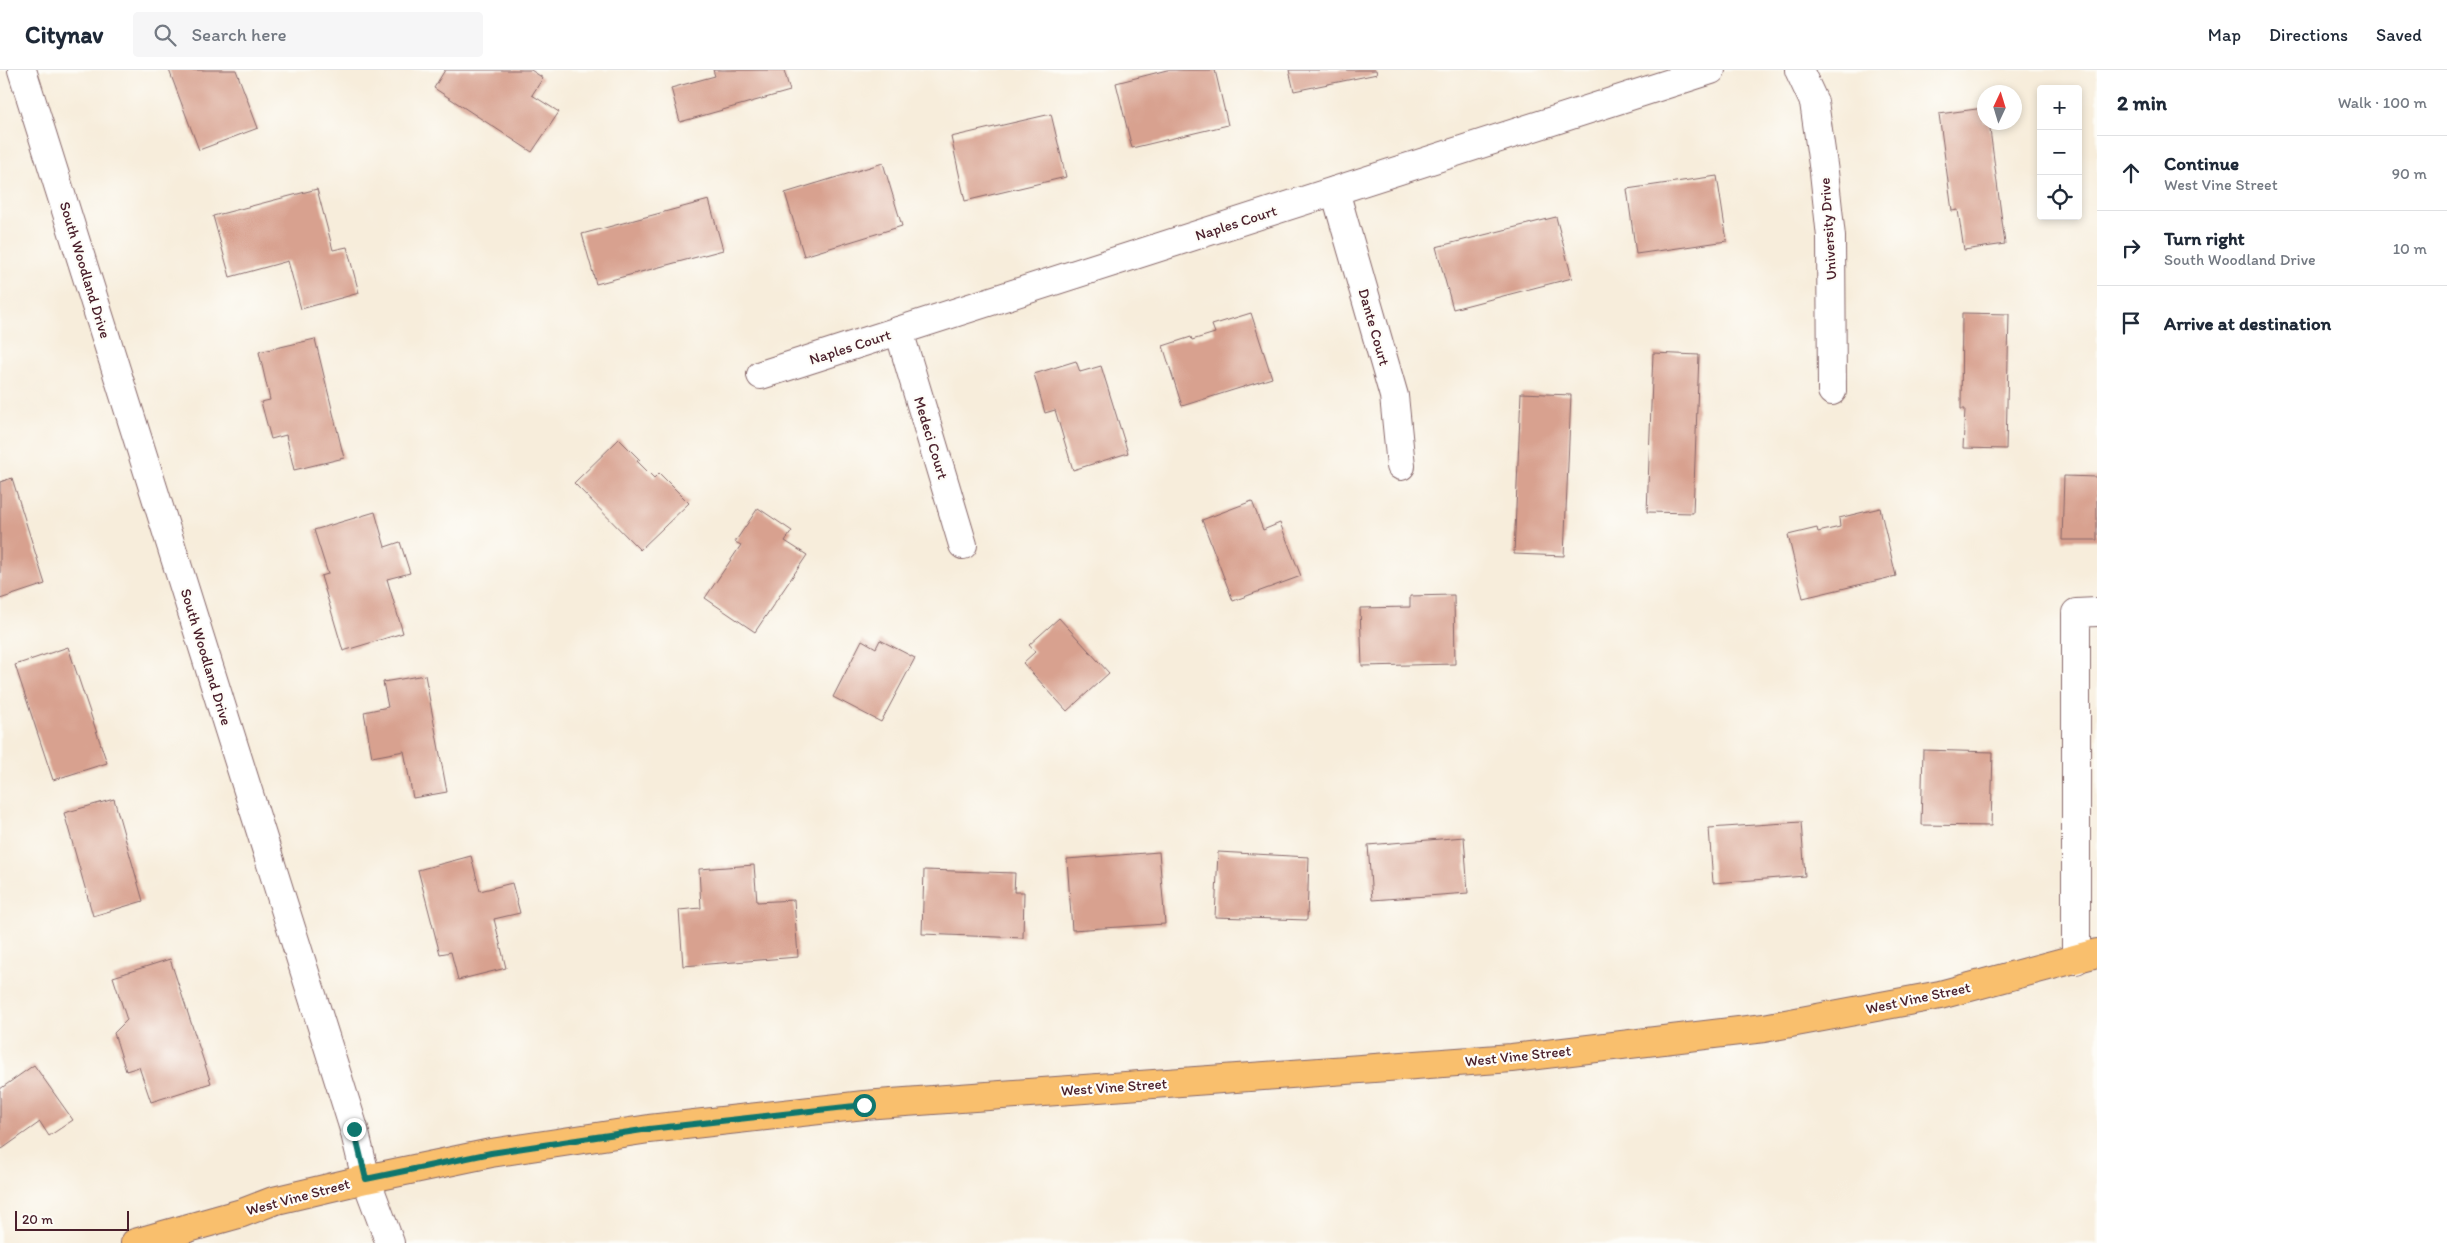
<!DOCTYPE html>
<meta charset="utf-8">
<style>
:root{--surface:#fff;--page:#f6f6f7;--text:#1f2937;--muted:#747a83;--line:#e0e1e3}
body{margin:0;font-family:Itim,sans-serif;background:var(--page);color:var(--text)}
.controls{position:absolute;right:15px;top:15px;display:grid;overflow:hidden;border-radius:5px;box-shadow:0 2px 8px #0003}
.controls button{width:45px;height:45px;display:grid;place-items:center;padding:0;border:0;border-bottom:1px solid var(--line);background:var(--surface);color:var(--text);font:25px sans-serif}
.compass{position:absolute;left:1977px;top:15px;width:45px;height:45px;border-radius:50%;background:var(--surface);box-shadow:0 2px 8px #0003;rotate:4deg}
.scale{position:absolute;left:15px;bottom:12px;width:114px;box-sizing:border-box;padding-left:5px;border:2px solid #4a1f2b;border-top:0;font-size:14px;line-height:18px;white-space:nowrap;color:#4a1f2b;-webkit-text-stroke:4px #fdfcf7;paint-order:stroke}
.stop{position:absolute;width:15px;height:15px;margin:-11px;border:4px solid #0f766e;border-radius:50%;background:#fff}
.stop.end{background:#0f766e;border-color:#fff;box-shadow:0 1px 5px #0008}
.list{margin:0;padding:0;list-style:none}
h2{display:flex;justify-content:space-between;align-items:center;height:65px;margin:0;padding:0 20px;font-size:21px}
h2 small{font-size:16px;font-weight:400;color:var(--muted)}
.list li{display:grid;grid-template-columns:32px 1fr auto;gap:15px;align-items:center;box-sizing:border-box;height:75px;padding:0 20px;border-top:1px solid var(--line)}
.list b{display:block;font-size:19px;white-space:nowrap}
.list p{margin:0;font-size:16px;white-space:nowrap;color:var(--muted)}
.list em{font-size:16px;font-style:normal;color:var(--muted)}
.icon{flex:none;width:28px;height:28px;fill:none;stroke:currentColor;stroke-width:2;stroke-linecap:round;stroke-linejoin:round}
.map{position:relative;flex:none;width:2097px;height:1173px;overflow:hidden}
header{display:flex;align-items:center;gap:30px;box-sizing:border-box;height:70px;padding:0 25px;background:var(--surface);border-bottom:1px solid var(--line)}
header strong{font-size:24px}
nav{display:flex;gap:28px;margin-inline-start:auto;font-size:18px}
.search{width:350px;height:45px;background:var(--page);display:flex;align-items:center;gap:12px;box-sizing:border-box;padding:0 18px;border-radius:5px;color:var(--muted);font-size:19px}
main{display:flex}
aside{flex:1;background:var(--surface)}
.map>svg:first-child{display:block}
</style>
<header>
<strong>Citynav</strong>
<div class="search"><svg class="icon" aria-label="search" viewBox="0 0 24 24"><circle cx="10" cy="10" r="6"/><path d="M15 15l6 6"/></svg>Search here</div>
<nav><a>Map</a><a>Directions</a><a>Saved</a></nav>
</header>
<main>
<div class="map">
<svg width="2097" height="1173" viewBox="0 0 2097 1173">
<rect width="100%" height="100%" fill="#fdfcf7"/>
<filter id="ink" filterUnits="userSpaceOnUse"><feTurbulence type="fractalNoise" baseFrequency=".02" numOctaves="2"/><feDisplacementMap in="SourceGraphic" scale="10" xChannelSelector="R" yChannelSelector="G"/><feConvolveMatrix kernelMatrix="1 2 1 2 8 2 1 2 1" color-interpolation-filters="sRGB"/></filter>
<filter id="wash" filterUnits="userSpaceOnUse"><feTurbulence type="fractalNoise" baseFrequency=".0096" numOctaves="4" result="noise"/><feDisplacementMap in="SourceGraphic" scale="20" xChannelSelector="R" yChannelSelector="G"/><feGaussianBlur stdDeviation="1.12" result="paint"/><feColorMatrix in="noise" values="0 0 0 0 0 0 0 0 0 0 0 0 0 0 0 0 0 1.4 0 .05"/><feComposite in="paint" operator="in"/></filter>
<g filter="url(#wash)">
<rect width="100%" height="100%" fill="#f7eddb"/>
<g id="blocks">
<g fill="#d8a18f">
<path d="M 169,0 L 236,0 L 258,58 L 199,80 Z"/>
<path d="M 445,0 L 531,0 L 543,8 L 532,25 L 559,42 L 532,82 L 434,18 Z"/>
<path d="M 713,0 L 784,0 L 790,21 L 680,52 L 671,18 L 715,6 Z"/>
<path d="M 1167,0 L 1215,0 L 1228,55 L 1132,78 L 1116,13 Z"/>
<path d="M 1289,0 L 1376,0 L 1377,4 L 1294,21 Z"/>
<path d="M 1984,38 L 1984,52 L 1989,52 L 2005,174 L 1964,180 L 1958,140 L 1952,141 L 1939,44 Z"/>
<path d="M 1051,44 L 1066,107 L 965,131 L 951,67 Z"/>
<path d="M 883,93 L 902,156 L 804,186 L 785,123 Z"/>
<path d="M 1717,106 L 1727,171 L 1636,184 L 1627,119 Z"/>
<path d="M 317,119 L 333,180 L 347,177 L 359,223 L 301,239 L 288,191 L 230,207 L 213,146 Z"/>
<path d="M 709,130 L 723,180 L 596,214 L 582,164 Z"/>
<path d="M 1556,147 L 1572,208 L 1453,239 L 1436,177 Z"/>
<path d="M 1251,243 L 1272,308 L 1182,336 L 1163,276 L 1191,267 L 1192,270 L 1215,263 L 1212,255 Z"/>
<path d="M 1962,243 L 2009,244 L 2006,379 L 1963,378 L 1965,339 L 1961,339 Z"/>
<path d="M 315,269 L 344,388 L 294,400 L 286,365 L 271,369 L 261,332 L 270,330 L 259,282 Z"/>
<path d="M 1653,283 L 1699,285 L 1693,443 L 1647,442 Z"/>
<path d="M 1076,291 L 1080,302 L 1101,296 L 1128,383 L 1073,400 L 1055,340 L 1045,343 L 1034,304 Z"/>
<path d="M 1521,323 L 1571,325 L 1564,486 L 1514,484 Z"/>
<path d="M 619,369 L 640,390 L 637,391 L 654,408 L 659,403 L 689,433 L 640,480 L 574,413 Z"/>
<path d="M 2064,406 L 2097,407 L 2097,470 L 2062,470 Z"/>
<path d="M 12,408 L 45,514 L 0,529 L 0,412 Z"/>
<path d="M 1252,431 L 1263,460 L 1280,453 L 1301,506 L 1233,531 L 1202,450 Z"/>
<path d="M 758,438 L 792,461 L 785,471 L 807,485 L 755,562 L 705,528 L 741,475 L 735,472 Z"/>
<path d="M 1880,438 L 1896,506 L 1803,528 L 1788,465 L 1817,458 L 1818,462 L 1840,457 L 1839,448 Z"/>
<path d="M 375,442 L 385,477 L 400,472 L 410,503 L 387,509 L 403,563 L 343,581 L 321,506 L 328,504 L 314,460 Z"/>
<path d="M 1454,525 L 1455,594 L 1362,596 L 1360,538 L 1410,537 L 1410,526 Z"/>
<path d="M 1059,548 L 1109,603 L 1067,641 L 1023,593 L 1035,582 L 1029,575 Z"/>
<path d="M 862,570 L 876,578 L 880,570 L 915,588 L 881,652 L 833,627 Z"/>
<path d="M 68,577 L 107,693 L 53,710 L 15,595 Z"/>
<path d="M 425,605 L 447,722 L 413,728 L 404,681 L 372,687 L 364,642 L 388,637 L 383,612 Z"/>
<path d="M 1923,680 L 1993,682 L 1991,756 L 1921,755 Z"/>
<path d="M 114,729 L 143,831 L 93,846 L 64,743 Z"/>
<path d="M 1801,752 L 1805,806 L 1713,813 L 1709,758 Z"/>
<path d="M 1464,767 L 1468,823 L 1372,830 L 1368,775 Z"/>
<path d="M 1159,782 L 1165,854 L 1072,860 L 1067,789 Z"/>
<path d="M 1218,782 L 1309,787 L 1307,850 L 1215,847 Z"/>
<path d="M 471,786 L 480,821 L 512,813 L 520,843 L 494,849 L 506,898 L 458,910 L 451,882 L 440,884 L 418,800 Z"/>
<path d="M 754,795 L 757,832 L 794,830 L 798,887 L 683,896 L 679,840 L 701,838 L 699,799 Z"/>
<path d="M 924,800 L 1015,803 L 1014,822 L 1024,822 L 1023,868 L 922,864 Z"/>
<path d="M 170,889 L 211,1013 L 151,1032 L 139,997 L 126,1001 L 114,963 L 127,950 L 113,907 Z"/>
<path d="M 34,995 L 73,1050 L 49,1066 L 40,1052 L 2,1079 L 0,1077 L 0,1019 Z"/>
</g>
</g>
</g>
<g filter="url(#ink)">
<use href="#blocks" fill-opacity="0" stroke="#876769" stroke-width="1"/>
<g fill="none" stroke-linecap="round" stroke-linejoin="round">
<defs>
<g id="minor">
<path d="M 22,0 L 354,1059 L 366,1109 L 390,1173"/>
<path d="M 1799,0 L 1814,32 L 1824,102 L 1831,167 L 1832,321"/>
<path d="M 1335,121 L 1394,326 L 1401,396"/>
<path d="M 899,261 L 963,475"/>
<path d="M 761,305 L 1711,0"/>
<path d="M 2076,890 L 2076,543 L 2097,542"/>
</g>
<path id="major" d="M 135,1173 L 242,1143 L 273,1131 L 366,1109 L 491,1083 L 649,1059 L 864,1035 L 1512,988 L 1764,958 L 1940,925 L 2097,883"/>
</defs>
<use href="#minor" stroke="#876769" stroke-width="30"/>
<use href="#major" stroke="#876769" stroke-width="30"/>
<use href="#minor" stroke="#fff" stroke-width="28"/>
<use href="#major" stroke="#f9bf6d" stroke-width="28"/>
</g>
</g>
<g fill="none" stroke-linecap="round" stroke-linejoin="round" filter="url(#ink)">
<path stroke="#0f766e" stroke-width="6" d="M 354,1059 L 366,1109 L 491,1083 L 649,1059 L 864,1035"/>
</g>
<g text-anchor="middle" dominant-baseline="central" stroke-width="4.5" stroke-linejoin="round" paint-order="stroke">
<g font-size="15" fill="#4a1f2b" stroke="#fdfcf7">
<text transform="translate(1236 153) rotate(-18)">Naples Court</text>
<text transform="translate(1828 159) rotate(-94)">University Drive</text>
<text transform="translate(85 200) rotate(73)">South Woodland Drive</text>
<text transform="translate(1374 257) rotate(74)">Dante Court</text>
<text transform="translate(850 277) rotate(-18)">Naples Court</text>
<text transform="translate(931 368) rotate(73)">Medeci Court</text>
<text transform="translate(206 587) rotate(73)">South Woodland Drive</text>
<text transform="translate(1918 928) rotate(-12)">West Vine Street</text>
<text transform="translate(1518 986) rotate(-6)">West Vine Street</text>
<text transform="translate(1114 1017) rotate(-4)">West Vine Street</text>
<text transform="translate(298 1127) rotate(-15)">West Vine Street</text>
</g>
</g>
</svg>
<div class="controls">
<button>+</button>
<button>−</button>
<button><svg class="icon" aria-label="locate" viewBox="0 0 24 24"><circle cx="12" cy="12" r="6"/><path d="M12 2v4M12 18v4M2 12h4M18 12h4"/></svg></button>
</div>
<svg class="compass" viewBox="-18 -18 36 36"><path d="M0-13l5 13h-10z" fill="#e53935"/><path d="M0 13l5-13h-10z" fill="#747a83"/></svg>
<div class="scale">20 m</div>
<div class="stop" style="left:864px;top:1035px"></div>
<div class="stop end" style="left:354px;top:1059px"></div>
</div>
<aside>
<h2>2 min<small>Walk · 100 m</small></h2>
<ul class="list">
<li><svg class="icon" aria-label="ahead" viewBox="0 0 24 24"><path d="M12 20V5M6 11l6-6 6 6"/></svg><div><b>Continue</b><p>West Vine Street</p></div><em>90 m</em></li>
<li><svg class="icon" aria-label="right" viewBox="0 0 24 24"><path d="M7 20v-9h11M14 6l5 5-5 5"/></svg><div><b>Turn right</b><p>South Woodland Drive</p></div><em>10 m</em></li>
<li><svg class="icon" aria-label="arrive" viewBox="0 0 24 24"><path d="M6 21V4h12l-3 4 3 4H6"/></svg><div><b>Arrive at destination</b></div></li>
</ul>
</aside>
</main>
